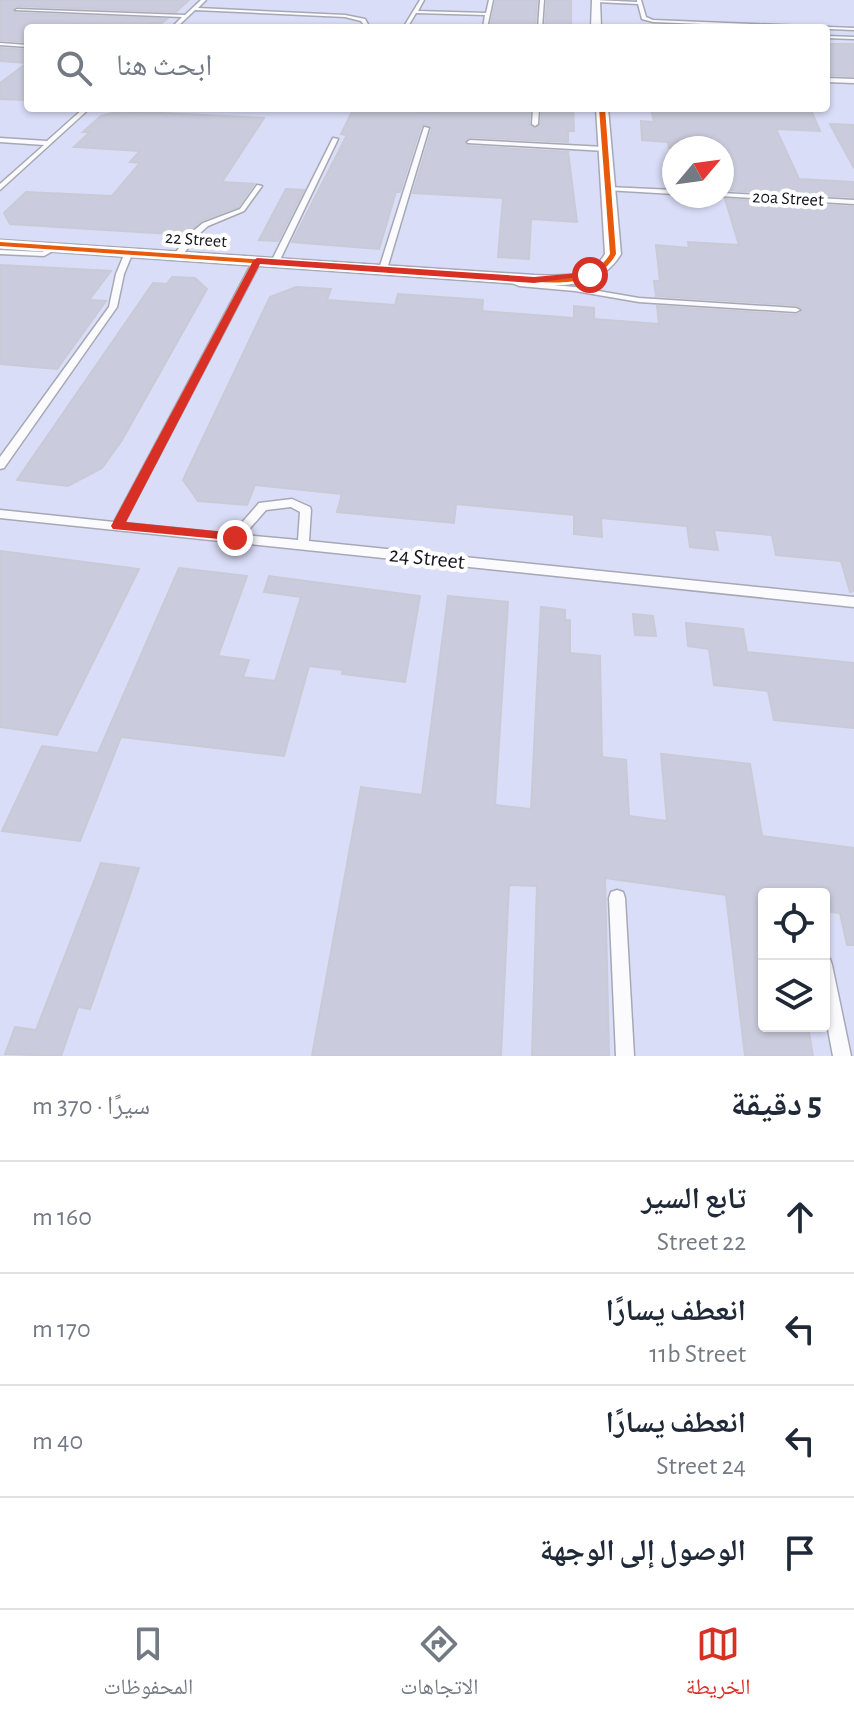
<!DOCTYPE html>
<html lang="ar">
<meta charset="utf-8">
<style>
:root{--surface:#fff;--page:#f2f2f3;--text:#1f2937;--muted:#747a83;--line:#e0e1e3;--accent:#d93025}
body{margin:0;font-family:"Alegreya Sans","Noto Naskh Arabic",sans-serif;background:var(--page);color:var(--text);direction:rtl}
.controls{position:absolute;right:24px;bottom:24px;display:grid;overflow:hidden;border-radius:8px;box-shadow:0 2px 6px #0004}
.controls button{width:72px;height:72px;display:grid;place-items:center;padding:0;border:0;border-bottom:2px solid var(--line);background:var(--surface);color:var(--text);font:40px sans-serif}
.compass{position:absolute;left:662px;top:136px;width:72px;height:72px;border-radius:50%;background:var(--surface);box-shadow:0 2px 6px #0004;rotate:61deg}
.stop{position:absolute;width:24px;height:24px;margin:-18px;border:6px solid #d93025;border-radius:50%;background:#fff}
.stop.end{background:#d93025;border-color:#fff;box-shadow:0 2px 8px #0008}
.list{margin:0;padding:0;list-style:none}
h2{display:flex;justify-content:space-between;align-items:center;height:104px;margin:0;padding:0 32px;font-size:34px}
h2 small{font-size:26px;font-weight:400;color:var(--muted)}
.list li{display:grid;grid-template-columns:52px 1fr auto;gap:24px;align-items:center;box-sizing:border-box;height:112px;padding:0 32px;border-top:2px solid var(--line)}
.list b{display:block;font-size:30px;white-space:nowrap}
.list p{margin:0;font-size:26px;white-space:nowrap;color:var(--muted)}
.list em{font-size:26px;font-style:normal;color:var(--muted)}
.icon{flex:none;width:44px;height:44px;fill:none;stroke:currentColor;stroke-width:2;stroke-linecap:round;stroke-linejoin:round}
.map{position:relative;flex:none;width:854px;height:1056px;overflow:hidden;direction:ltr}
.search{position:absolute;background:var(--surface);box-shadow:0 2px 6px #0004;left:24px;right:24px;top:24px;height:88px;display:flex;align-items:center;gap:20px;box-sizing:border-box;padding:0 28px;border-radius:8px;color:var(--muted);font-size:30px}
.sheet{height:552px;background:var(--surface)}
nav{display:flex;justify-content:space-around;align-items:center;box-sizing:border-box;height:112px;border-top:2px solid var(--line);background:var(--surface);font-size:22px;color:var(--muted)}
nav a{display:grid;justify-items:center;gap:4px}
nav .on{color:var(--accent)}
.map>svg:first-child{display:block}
</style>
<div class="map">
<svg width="854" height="1056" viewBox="0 0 854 1056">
<rect width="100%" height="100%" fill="#e4e6f5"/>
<path fill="#daddf7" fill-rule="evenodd" d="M 0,0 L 854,0 L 854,1056 L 0,1056 ZM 28,28 L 826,28 L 826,108 L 28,108 ZM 674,148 L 722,148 L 722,196 L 674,196 ZM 764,894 L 824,894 L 824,1026 L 764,1026 Z"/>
<g fill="#caccdd" stroke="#c9cad6" stroke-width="2">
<path d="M 0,0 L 189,0 L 176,12 L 16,6 L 12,9 L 15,13 L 167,19 L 162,23 L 150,23 L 145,26 L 73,24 L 67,28 L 28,28 L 28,42 L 0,40 Z"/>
<path d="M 496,0 L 537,0 L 535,28 L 490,28 Z"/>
<path d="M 547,0 L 571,0 L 571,28 L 545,28 Z"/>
<path d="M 826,44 L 854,44 L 854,76 L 826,75 Z"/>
<path d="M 0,48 L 28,50 L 28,100 L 0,99 L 0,83 L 27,63 L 0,61 Z"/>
<path d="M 354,108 L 434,112 L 434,108 L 530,108 L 529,124 L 533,128 L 541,124 L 542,108 L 573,108 L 574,131 L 568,131 L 568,142 L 470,137 L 464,142 L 468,146 L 568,152 L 577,222 L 531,219 L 529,259 L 498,257 L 503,198 L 413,193 L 432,129 L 425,124 L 421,126 L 400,192 L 396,192 L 379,249 L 292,242 L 347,135 L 341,134 Z"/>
<path d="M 651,108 L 810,108 L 820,131 L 776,129 L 799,179 L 854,182 L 854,197 L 723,190 L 722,148 L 669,148 L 668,142 L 642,140 L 641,121 L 654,122 Z"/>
<path d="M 120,111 L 264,118 L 222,182 L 254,184 L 238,207 L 202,220 L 186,235 L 10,224 L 4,213 L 26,192 L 112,196 L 140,163 L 130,162 L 140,151 L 74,147 L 90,132 L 83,132 L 101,116 Z"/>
<path d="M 830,124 L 854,125 L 854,168 Z"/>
<path d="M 286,189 L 304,190 L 278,241 L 259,240 Z"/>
<path d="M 725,199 L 854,207 L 854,591 L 850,592 L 841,561 L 776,555 L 772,535 L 714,530 L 718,550 L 690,547 L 687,526 L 601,518 L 602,537 L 574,534 L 574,515 L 456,504 L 454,523 L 337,512 L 342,494 L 255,485 L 247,505 L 198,501 L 183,480 L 270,297 L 296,287 L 331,289 L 327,300 L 395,305 L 398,294 L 483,300 L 482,311 L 574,318 L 574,306 L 594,308 L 594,319 L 659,324 L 657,306 L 796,315 L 801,313 L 803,309 L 796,305 L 656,296 L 654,281 L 660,281 L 656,245 L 689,248 L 688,242 L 739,245 Z"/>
<path d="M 0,265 L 111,271 L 89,300 L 106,301 L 57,369 L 0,364 Z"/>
<path d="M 172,277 L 195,278 L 207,289 L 122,440 L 102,468 L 68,486 L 17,480 L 153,283 L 167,284 Z"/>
<path d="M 0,551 L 139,569 L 57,735 L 0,727 Z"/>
<path d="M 179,568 L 247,576 L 218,656 L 249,660 L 243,677 L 275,681 L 301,597 L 264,592 L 269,576 L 420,596 L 405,682 L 342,674 L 343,670 L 309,666 L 284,756 L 121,737 L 80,841 L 2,831 L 42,746 L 98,753 Z"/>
<path d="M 448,596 L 508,602 L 495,805 L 531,809 L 541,607 L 565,610 L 565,620 L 570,620 L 570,653 L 600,656 L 602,757 L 626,760 L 629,816 L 667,821 L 661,754 L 750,764 L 762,836 L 854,848 L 854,945 L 847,945 L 840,913 L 824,911 L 824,894 L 764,894 L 764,1026 L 808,1026 L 813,1056 L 745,1056 L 726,895 L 605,878 L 609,1056 L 532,1056 L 537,886 L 509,885 L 501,1056 L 312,1056 L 361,787 L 422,795 Z"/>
<path d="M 633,614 L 653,616 L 656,636 L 635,635 Z"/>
<path d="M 686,623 L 743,629 L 747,652 L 854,663 L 854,728 L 774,720 L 768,691 L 714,685 L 709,649 L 688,646 Z"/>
<path d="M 101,863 L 139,868 L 90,1009 L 78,1007 L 61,1056 L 5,1054 L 15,1027 L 36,1030 Z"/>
</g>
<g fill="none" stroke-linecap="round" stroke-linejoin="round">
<defs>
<g id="lane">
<path d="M 201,0 L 206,0 L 198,8 L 345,15 L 365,19 L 370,28 L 366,28 L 361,21 L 345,17 L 195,10 L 176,28 L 171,28 L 182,17 L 15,10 L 17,9 L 185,15 Z"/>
<path d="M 420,0 L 424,0 L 418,11 L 486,13 L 489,0 L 493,0 L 487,28 L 483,28 L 485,15 L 416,13 L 407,28 L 403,28 Z"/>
<path d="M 540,0 L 544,0 L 542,28 L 538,28 Z"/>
<path d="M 595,0 L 637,2 L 637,0 L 641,0 L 646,17 L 653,20 L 854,28 L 854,30 L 653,22 L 642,19 L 638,4 L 596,2 Z"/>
<path d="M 596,26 L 611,28 L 594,28 Z"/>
<path d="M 826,36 L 854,37 L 854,39 L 826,38 Z"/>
<path d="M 0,43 L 28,45 L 28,47 L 0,45 Z"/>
<path d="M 826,78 L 854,79 L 854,83 L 826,82 Z"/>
<path d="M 84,108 L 90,108 L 0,190 L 0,184 L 44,145 L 0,142 L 0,138 L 47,141 Z"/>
<path d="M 231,108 L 305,108 L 302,110 L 234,110 Z"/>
<path d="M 533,108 L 539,108 L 538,124 L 535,126 L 532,124 Z"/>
<path d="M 424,127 L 429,128 L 387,269 L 380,271 L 379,269 Z"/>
<path d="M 333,138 L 338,139 L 279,262 L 272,264 L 271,262 Z"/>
<path d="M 470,140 L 605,147 L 608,149 L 605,151 L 468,143 L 467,142 Z"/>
<path d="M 257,185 L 262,186 L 244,211 L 208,226 L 197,236 L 181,257 L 175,257 L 175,253 L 191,233 L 203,223 L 240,209 Z"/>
<path d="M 608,187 L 674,190 L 674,194 L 606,190 L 606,188 Z"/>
<path d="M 722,193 L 854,200 L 854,204 L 720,196 L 722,196 Z"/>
<path d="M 53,245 L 60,247 L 44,256 L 0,254 L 0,250 L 43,252 Z"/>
<path d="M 126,250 L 133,252 L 124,274 L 117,307 L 4,468 L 0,469 L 0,457 L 109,307 L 116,274 Z"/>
<path d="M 254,259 L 261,261 L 124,523 L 232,534 L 259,503 L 292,499 L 310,507 L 311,510 L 309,541 L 854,597 L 854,607 L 0,518 L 0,510 L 114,522 ZM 291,507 L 300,512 L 298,540 L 244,535 L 266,510 Z"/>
<path d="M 506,276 L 512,276 L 521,282 L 575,287 L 639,298 L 796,308 L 800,310 L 796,312 L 639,302 L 575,291 L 519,286 L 506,280 Z"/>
<path d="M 617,890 L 623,892 L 625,898 L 634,1056 L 616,1056 L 609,898 L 611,892 Z"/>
<path d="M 824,957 L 830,959 L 832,965 L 851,1056 L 833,1056 L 824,1008 Z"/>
</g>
<g id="street">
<path d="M 592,0 L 600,0 L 601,28 L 591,28 Z"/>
<path d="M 596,108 L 608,108 L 621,254 C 602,286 567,286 534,285 L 0,248 L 0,240 L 534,275 C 559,276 591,279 605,254 Z"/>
</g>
</defs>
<use href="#lane" stroke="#a6a8b4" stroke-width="3"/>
<use href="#street" stroke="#a6a8b4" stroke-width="3"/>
<use href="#lane" fill="#fbfbfe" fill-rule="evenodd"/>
<use href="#street" fill="#fbfbfe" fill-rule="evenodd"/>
<defs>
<path id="cycleway" d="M 599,108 L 605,108 L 616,254 C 599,285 566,283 534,282 L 0,246 L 0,242 L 534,278 C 562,279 594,281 610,254 Z"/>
</defs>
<use href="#cycleway" stroke="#fff" stroke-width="5"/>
<use href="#cycleway" fill="#e8590c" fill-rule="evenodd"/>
</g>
<path fill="#d93025" d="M 257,258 L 534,277 L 590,272 L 594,275 L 534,283 L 260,264 L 126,522 L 235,533 L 240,534 L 240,541 L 113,529 L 111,526 L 253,261 Z"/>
<g text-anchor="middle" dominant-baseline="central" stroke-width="8" stroke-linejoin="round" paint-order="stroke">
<g font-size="18" fill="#13141e" stroke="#fff">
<text transform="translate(788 199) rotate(3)">20a Street</text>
<text transform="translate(196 240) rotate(4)">22 Street</text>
</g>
<g font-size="22" fill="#13141e" stroke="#fff">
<text transform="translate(427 558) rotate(6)">24 Street</text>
</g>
</g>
</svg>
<div class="controls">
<button><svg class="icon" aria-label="locate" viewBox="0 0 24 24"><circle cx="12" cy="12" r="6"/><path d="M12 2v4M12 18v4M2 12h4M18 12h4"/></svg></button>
<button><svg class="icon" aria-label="layers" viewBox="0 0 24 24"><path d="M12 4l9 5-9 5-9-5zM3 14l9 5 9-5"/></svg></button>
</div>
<svg class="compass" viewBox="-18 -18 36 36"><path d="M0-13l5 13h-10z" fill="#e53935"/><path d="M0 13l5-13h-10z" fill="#747a83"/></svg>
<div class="stop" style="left:590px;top:275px"></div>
<div class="stop end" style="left:235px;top:538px"></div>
<div class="search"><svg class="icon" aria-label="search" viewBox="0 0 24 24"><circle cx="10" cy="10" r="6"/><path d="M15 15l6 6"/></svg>ابحث هنا</div>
</div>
<section class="sheet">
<h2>5 دقيقة<small>سيرًا · 370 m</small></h2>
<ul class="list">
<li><svg class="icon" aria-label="ahead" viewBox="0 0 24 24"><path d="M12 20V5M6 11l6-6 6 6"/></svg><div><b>تابع السير</b><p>22 Street</p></div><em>160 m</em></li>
<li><svg class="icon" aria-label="left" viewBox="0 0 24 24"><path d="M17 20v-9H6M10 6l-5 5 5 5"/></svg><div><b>انعطف يسارًا</b><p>11b Street</p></div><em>170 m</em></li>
<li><svg class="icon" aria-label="left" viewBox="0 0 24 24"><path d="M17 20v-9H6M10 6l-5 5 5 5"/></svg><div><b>انعطف يسارًا</b><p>24 Street</p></div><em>40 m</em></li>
<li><svg class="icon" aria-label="arrive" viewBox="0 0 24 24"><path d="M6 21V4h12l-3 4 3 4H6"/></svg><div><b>الوصول إلى الوجهة</b></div></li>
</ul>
</section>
<nav>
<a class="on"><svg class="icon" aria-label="map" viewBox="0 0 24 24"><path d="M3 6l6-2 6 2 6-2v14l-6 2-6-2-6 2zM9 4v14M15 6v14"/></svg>الخريطة</a>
<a><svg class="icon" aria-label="directions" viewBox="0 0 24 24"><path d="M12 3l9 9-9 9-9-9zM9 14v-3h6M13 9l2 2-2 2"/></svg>الاتجاهات</a>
<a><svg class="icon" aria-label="saved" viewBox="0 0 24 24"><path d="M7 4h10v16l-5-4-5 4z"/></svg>المحفوظات</a>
</nav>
